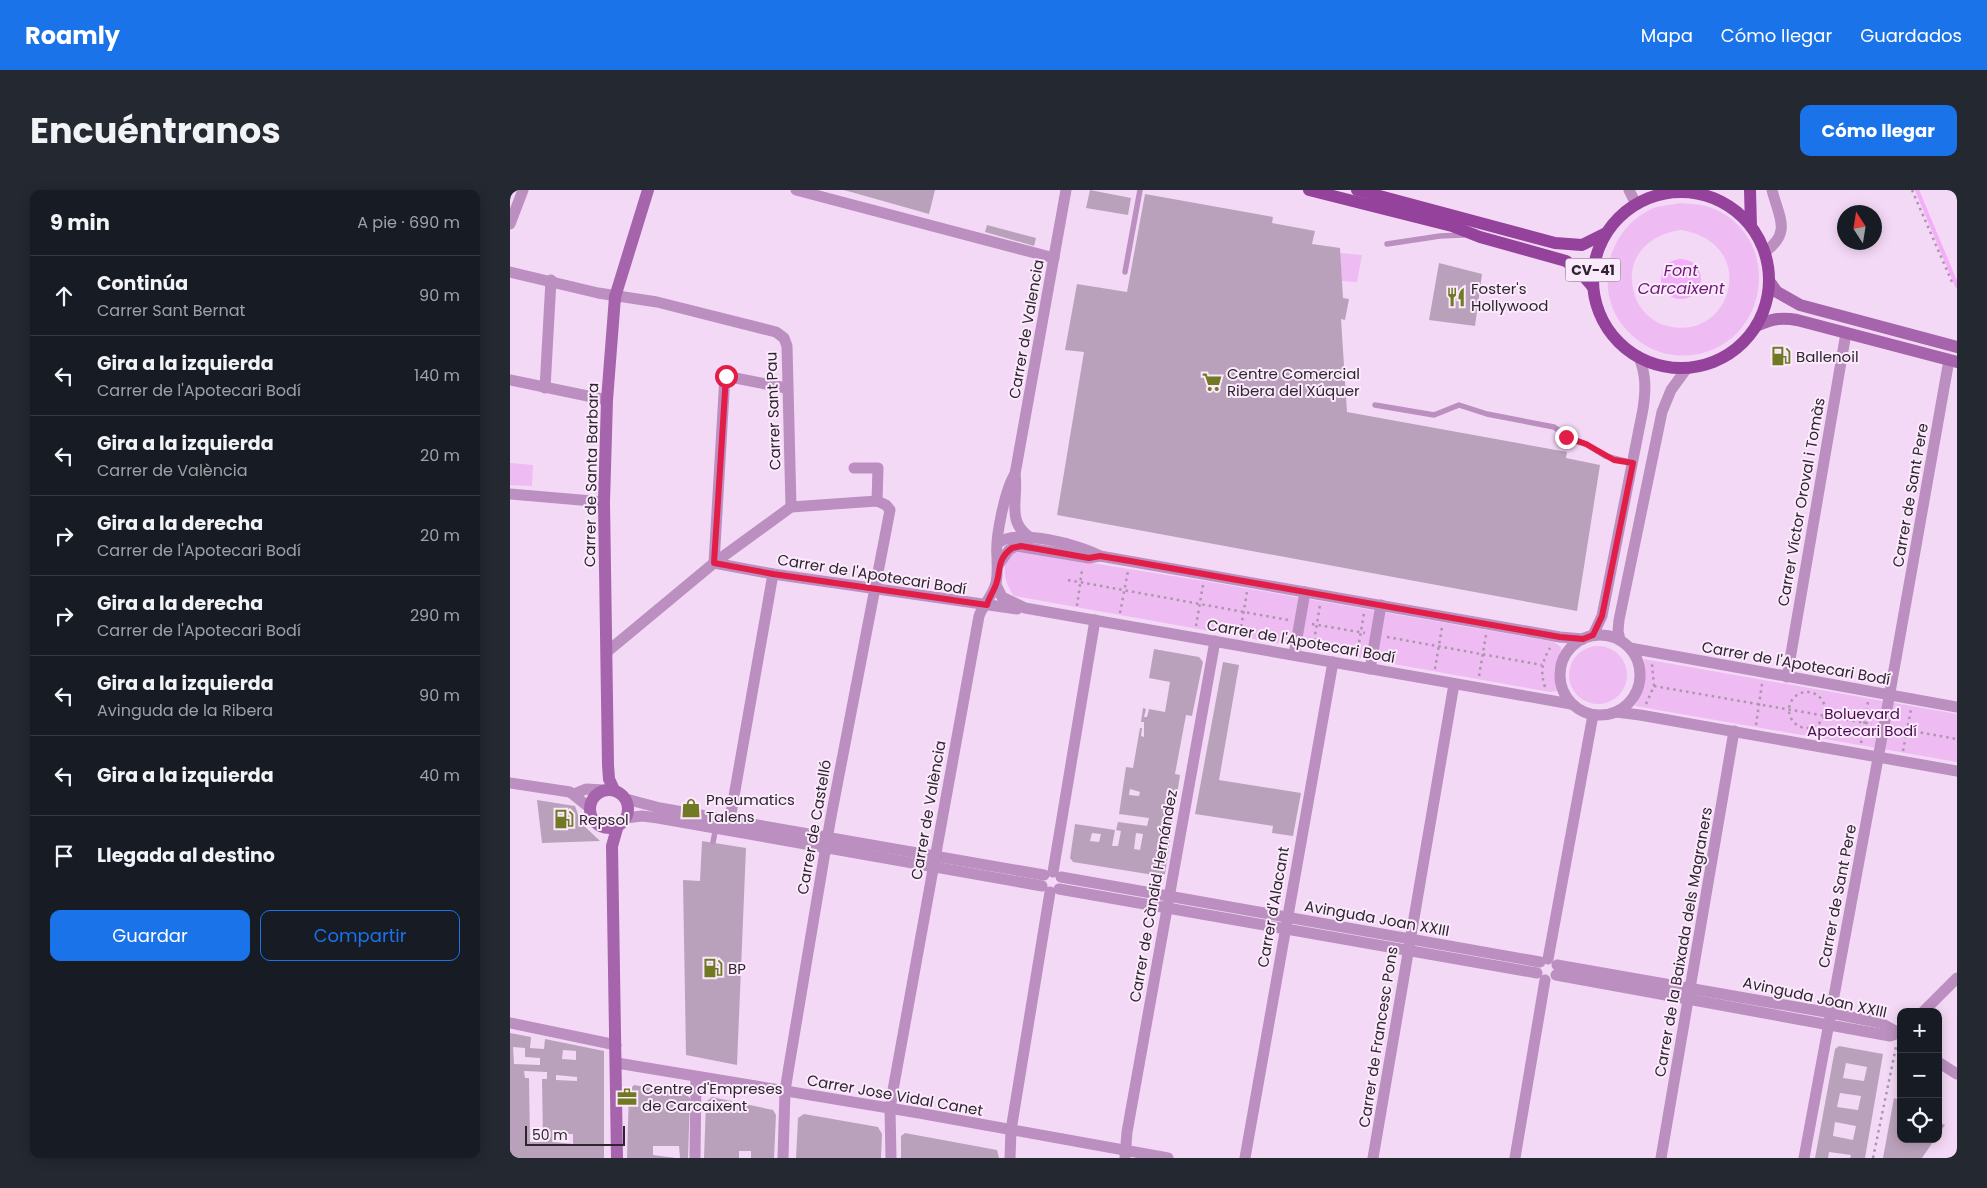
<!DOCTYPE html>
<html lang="es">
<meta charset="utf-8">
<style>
:root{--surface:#171b24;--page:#242831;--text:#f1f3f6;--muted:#9ea1a6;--line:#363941;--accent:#1a73e8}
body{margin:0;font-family:Poppins,sans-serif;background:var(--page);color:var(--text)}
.controls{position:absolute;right:15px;bottom:15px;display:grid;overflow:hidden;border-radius:10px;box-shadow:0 2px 12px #0003}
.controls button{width:45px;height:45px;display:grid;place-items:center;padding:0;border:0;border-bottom:1px solid var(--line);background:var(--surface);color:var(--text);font:25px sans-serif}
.compass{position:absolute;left:1327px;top:15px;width:45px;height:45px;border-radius:50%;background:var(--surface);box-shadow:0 2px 12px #0003;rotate:348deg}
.scale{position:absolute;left:15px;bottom:12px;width:100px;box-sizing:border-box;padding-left:5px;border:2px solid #2e252f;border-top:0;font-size:14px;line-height:18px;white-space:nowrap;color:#2e252f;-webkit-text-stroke:4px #fbeafc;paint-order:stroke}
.stop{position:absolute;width:15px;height:15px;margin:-11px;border:4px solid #e11d48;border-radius:50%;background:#fff}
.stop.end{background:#e11d48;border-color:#fff;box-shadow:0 1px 5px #0008}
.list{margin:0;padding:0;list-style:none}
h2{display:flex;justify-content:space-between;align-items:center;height:65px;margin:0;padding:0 20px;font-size:21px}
h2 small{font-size:16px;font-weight:400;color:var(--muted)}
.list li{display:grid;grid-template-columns:32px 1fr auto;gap:15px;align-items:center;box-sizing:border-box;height:80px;padding:0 20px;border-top:1px solid var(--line)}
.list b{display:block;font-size:19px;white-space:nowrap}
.list p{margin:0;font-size:16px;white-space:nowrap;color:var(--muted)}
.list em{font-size:16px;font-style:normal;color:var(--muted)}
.actions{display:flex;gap:10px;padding:15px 20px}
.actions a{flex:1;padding:11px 0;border:1px solid var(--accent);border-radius:10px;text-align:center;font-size:18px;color:var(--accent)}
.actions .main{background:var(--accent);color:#fff}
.icon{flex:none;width:28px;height:28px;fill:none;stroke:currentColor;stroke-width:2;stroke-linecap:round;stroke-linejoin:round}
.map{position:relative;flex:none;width:1447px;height:968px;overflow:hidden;border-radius:10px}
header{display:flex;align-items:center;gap:30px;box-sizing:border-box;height:70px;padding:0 25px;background:var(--accent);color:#fff}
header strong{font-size:24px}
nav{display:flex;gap:28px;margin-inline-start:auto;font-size:18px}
.intro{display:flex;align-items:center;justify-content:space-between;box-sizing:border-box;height:120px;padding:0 30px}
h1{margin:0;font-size:35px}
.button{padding:12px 22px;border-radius:10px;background:var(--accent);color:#fff;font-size:18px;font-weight:700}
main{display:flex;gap:30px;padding:0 30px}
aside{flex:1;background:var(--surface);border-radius:10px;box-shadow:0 2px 12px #0003}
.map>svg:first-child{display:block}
</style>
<header>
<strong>Roamly</strong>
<nav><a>Mapa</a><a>Cómo llegar</a><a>Guardados</a></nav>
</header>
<div class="intro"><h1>Encuéntranos</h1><a class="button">Cómo llegar</a></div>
<main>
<aside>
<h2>9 min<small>A pie · 690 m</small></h2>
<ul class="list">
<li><svg class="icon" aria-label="ahead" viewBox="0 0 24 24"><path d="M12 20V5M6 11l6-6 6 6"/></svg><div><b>Continúa</b><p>Carrer Sant Bernat</p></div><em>90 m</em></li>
<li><svg class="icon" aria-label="left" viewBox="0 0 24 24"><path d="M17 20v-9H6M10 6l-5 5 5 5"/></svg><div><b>Gira a la izquierda</b><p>Carrer de l'Apotecari Bodí</p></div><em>140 m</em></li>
<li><svg class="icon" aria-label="left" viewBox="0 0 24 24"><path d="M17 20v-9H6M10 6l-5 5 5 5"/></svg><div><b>Gira a la izquierda</b><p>Carrer de València</p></div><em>20 m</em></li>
<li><svg class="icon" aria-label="right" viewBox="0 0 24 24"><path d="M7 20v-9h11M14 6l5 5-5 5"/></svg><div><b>Gira a la derecha</b><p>Carrer de l'Apotecari Bodí</p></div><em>20 m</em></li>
<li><svg class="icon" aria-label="right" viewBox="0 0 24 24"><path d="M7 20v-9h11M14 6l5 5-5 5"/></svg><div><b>Gira a la derecha</b><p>Carrer de l'Apotecari Bodí</p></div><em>290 m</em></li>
<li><svg class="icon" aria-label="left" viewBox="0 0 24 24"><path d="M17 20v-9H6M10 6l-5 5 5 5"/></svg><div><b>Gira a la izquierda</b><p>Avinguda de la Ribera</p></div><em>90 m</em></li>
<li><svg class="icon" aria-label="left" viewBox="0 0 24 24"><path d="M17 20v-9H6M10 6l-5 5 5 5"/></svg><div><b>Gira a la izquierda</b></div><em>40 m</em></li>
<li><svg class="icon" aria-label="arrive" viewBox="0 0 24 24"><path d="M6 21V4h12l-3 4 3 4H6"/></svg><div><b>Llegada al destino</b></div></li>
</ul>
<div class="actions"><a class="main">Guardar</a><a>Compartir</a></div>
</aside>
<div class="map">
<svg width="1447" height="968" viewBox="0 0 1447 968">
<rect width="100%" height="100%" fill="#f4d9f6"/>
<g fill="#eebbf2" fill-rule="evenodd">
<path d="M 1170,13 C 1178,14 1188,14 1196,16 C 1274,40 1263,154 1182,165 C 1167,167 1152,164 1138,157 C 1123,148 1110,136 1103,119 C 1088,81 1104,35 1144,18 C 1152,15 1162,15 1170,13 ZM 1171,40 C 1252,53 1221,156 1154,135 C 1141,131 1129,119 1125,106 C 1113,70 1136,45 1171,40 Z"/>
<path d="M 830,63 L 852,65 L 847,92 L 832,91 Z"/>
<path d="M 0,273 L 23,275 L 22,296 L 0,295 Z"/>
<path d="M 507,361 L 694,391 L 1044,452 L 1051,457 L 1051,460 L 1044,480 L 1047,501 L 1040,502 L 504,406 C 494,392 488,371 507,361 Z"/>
<circle cx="1088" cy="485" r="29"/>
<path d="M 1134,469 L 1447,524 L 1447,572 L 1125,516 L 1135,493 Z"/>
</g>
<circle fill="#f3adf9" cx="1171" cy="89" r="20"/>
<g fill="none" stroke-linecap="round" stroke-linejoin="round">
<path stroke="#f3adf9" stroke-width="4" d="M 1407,0 L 1447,96"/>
</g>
<g fill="#baa1bb" fill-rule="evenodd">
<path d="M 334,0 L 425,0 L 419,24 Z"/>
<path d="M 580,0 L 621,8 L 618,25 L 576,18 Z"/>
<path d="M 635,4 L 763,27 L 762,33 L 805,41 L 802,54 L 830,58 L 833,108 L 839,109 L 835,130 L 831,129 L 837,222 L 1057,262 L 1056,268 L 1090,275 L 1067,421 L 547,325 L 574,162 L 555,160 L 567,94 L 617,102 Z"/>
<path d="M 477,35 L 526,48 L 524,56 L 475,42 Z"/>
<path d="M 929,73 L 972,84 L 965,136 L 919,130 Z"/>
<path d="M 644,459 L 689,467 L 693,472 L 682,526 L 676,525 L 665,584 L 670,585 L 655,684 L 650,686 L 563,672 L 560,668 L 565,634 L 605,640 L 602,656 L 608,656 L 611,641 L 606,640 L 608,632 L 637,636 L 639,628 L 609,624 L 616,577 L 623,578 L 630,538 L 632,538 L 631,546 L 634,547 L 634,532 L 631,532 L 633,518 L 636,519 L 634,527 L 637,527 L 639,519 L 655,522 L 660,492 L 639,488 ZM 620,599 L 630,602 L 629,606 L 619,605 ZM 582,643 L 591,644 L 589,652 L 580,651 ZM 626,643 L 633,644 L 630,660 L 624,659 Z"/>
<path d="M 713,472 L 729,475 L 709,590 L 791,603 L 783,646 L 762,643 L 763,636 L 685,624 Z"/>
<path d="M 27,610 L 65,616 L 71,633 L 90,651 L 32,653 Z"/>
<path d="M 192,651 L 236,658 L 227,875 L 176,865 L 173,690 L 190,691 Z"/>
<path d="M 0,843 L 21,847 L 20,858 L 34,859 L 35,849 L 94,861 L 94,968 L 0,968 ZM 3,857 L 15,858 L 15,867 L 30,868 L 30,875 L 4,874 ZM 53,860 L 66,861 L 66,870 L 52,869 ZM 14,881 L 37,882 L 37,889 L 32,889 L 33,952 L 20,952 L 19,888 L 15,888 ZM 46,885 L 67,887 L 67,891 L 46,890 ZM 56,944 L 63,944 L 63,954 L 44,952 L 45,947 L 56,947 Z"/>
<path d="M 1329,856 L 1373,864 L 1355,968 L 1340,968 L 1341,965 L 1319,962 L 1318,968 L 1305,968 L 1325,859 ZM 1336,873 L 1357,877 L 1354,891 L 1333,888 ZM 1330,903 L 1351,906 L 1348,920 L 1327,917 ZM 1325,932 L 1346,936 L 1343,950 L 1323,946 Z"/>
<path d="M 124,895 L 176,904 L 180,908 L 178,968 L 170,968 L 169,956 L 143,956 L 143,965 L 166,968 L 117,968 L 119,900 Z"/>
<path d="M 202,907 L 263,920 L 266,925 L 264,968 L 241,968 L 241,961 L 229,961 L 229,968 L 194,968 L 196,912 Z"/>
<path d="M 1384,908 L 1391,911 L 1391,949 L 1425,949 L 1412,968 L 1373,968 Z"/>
<path d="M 294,924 L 368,937 L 372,944 L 371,968 L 286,968 L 288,928 Z"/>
<path d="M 1428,932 L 1435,935 L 1428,945 Z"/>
<path d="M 395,943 L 487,960 L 489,968 L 391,968 L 391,946 Z"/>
</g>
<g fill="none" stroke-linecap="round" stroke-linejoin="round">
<g stroke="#ab96ac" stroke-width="2.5" stroke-dasharray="2.5 4" stroke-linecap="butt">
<path d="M 1402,0 L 1442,92"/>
<path d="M 558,390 L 778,430"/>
<path d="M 567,416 L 572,380"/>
<path d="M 610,423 L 618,381"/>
<path d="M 802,434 L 855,443"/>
<path d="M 686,436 L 693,395"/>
<path d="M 730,443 L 737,402"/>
<path d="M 877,447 L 1032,475"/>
<path d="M 803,457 L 810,415"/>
<path d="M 847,465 L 854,423"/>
<path d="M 925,479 L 932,437"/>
<path d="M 969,486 L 976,445"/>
<path d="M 1144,496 L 1362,534"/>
<path d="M 1035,497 C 1030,482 1032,471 1040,458"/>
<circle cx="1297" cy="520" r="18"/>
<path d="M 1136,514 L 1144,496 L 1142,474"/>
<path d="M 1246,535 L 1252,494"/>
<path d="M 1385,538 L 1447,549"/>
<path d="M 1351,553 L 1358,512"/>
<path d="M 1393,561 L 1401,519"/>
<path d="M 1363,968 L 1386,857"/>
</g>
<g stroke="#bb8fbf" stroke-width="5.5">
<path d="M 877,54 L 930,46 L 953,45"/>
<path d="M 615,82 L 630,0"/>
<path d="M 865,215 L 924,225 L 949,215 L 977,224 L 1044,237 L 1064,251 L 1076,254 L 1095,266 L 1123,273"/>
<path d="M 203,652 L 206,637"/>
</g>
<g stroke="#bb8fbf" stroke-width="11">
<path d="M 286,0 L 544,68"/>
<path d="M 1119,0 L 1126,14"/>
<path d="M 0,34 L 13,0"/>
<path d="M 1255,62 C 1282,42 1269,28 1262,0"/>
<path d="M 0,82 L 88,103 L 147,112 L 266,142 L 274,148 L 277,156 L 281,317"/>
<path d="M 0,190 L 97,210"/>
<path d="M 35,198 L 41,90"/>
<path d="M 276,198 L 215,186 L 204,373 L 263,384 L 507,419"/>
<path d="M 344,278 L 368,278 L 367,311"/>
<path d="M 0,304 L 94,312"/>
<path d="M 521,348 C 495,332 509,308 505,284 L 556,0"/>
<path d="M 488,353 C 507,338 570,355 590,366"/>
<path d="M 489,374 L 499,360 L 506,356 L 579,368 L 590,366 L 1050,447 L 1073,449"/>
<path d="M 486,395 L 492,407 L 515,418 L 1061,514"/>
<circle cx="1090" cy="485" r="40"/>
<path d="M 1083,445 L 1092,426 L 1133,219 C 1136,199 1136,185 1129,167"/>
<path d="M 1110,450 L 1108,441 L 1109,430 L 1152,222 L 1161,200 L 1177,178"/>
<path d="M 1120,458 L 1447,517"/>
<path d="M 98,461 L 204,373 L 281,317 L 367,311 L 376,315 L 380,320 L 320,632 L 279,876 L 275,901 L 273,968"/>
<path d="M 784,465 L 795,402"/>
<path d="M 860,479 L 871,415"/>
<path d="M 1277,487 L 1336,143"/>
<path d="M 1106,522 L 1130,525 L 1447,581"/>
<path d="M 0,593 L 60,602 L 80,618"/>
<path d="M 64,604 L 76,599 L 94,600"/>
<path d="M 116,609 L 150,618 L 534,685"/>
<path d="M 116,628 L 132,626 L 148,628 L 532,696"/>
<path d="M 220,629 L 263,384"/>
<path d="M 543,682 L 585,430"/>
<path d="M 551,687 L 1030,772"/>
<path d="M 549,699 L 1027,783"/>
<path d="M 1038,769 L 1083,525"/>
<path d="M 1047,775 L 1321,823 L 1371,833 L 1389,843"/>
<path d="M 1046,785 L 1380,846 L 1391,842"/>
<path d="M 1413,822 L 1447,788"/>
<path d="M 0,833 L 106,855"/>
<path d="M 1428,872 L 1447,884"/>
<path d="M 107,873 L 409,923 L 658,968"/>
<path d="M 185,968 L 186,887"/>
<path d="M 381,968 L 380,919 L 383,900 L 469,426 C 473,415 483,405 486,393 C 488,383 487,375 487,366 C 485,348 495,299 505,284"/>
<path d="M 500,968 L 501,940 L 540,702"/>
<path d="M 615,968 L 617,942 L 705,451"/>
<path d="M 735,968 L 823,472"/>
<path d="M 863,968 L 944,494"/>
<path d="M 1005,968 L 1035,790"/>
<path d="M 1151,968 L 1224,541"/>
<path d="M 1294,968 L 1374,536 L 1439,170"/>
</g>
<g stroke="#a564ab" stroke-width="12">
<path d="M 1259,91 L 1267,102 L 1290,115 L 1447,157"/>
<path d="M 1246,136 C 1261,129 1271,127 1287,130 L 1447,172"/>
<path d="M 104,600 L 99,589 L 98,575 L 94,312 L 97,210 L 105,107 L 138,0"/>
<circle cx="99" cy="619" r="19"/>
<path d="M 107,968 L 102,656 L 108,635"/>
</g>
<g stroke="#94429c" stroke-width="12">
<path d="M 799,0 L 942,36 L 970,47 L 1056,71 L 1071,83 L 1083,97"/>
<path d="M 847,0 L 1045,53 L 1072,55 L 1096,43"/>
<path d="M 1240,0 L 1241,36"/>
<circle cx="1171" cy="90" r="88"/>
</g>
</g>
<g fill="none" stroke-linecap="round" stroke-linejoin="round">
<path stroke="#e11d48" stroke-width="6" d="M 216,186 L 204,373 L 263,384 L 477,415 C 479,407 482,404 485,397 C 492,381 485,371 502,358 L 511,356 L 579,368 L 590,366 L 620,371 L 1050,447 L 1073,449 L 1083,445 L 1092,426 L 1123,273 L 1104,270 L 1076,254 L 1056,247"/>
</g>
<defs>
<symbol id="restaurant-bare" viewBox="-9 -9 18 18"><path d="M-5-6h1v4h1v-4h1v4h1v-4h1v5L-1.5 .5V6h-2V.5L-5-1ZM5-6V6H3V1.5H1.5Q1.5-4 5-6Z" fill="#727923" stroke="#fbeafc" stroke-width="2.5" paint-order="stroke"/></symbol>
<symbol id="fuel-bare" viewBox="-9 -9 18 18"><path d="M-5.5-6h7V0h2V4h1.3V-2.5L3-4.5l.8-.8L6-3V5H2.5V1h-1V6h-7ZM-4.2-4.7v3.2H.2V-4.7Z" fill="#727923" stroke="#fbeafc" stroke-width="2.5" paint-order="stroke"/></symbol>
<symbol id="supermarket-bare" viewBox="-9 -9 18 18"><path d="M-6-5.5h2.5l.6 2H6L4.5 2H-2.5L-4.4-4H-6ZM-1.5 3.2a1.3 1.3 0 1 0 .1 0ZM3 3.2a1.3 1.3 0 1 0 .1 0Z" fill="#727923" stroke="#fbeafc" stroke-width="2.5" paint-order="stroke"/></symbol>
<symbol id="shop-bare" viewBox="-9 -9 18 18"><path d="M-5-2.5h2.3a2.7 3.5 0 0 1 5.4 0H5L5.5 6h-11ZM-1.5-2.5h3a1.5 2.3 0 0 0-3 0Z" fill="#727923" stroke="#fbeafc" stroke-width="2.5" paint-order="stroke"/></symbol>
<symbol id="office-bare" viewBox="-9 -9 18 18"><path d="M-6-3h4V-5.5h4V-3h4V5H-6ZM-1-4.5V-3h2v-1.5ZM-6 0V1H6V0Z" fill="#727923" stroke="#fbeafc" stroke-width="2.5" paint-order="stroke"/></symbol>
</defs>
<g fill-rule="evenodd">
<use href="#restaurant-bare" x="932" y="93" width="28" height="28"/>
<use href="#fuel-bare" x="1257" y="152" width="28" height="28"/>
<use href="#supermarket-bare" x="688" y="178" width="28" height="28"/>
<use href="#shop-bare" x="167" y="604" width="28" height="28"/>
<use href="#fuel-bare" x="40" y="615" width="28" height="28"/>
<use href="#fuel-bare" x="189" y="764" width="28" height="28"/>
<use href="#office-bare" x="103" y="893" width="28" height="28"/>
</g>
<g text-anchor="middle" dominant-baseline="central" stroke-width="4" stroke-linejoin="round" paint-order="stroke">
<rect fill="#fbeafc" stroke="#6c606c" stroke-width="1" x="1055.5" y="68.5" width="55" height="23" rx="4"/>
<g font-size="14" font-weight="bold" fill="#2e252f">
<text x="1083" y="80">CV-41</text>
</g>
<g font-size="15" fill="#2e252f" stroke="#fbeafc" text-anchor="start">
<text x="961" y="98">Foster's<tspan x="961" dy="17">Hollywood</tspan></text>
<text x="1286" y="166">Ballenoil</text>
<text x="717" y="183">Centre Comercial<tspan x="717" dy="17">Ribera del Xúquer</tspan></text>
<text x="196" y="609">Pneumatics<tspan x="196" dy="17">Talens</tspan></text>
<text x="69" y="629">Repsol</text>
<text x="218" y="778">BP</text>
<text x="132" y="898">Centre d'Empreses<tspan x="132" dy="17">de Carcaixent</tspan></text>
</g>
<g font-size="15" fill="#2e252f" stroke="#fbeafc">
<text transform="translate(516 139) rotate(-80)">Carrer de Valencia</text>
<text transform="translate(263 221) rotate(-92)">Carrer Sant Pau</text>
<text transform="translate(81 285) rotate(-89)">Carrer de Santa Barbara</text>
<text transform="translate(1400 305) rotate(-80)">Carrer de Sant Pere</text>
<text transform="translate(1291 312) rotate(-80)">Carrer Víctor Oroval i Tomàs</text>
<text transform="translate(362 384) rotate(9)">Carrer de l'Apotecari Bodí</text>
<text transform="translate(791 451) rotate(10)">Carrer de l'Apotecari Bodí</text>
<text transform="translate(1286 473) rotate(10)">Carrer de l'Apotecari Bodí</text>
<text transform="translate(418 620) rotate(-80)">Carrer de València</text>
<text transform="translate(304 637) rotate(-80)">Carrer de Castelló</text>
<text transform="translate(643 706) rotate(-80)">Carrer de Càndid Hernández</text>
<text transform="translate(1327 706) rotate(-79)">Carrer de Sant Pere</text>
<text transform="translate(763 717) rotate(-80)">Carrer d'Alacant</text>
<text transform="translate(867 728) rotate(10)">Avinguda Joan XXIII</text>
<text transform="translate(1173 752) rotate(-80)">Carrer de la Baixada dels Magraners</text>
<text transform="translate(1305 807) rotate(12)">Avinguda Joan XXIII</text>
<text transform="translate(868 847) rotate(-81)">Carrer de Francesc Pons</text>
<text transform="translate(385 905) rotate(10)">Carrer Jose Vidal Canet</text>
</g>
<g font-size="15" fill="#4b0c51" stroke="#fbeafc">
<text x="1352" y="523">Boluevard<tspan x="1352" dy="17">Apotecari Bodí</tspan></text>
</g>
<g font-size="16" font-style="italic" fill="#6d1b75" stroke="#fbeafc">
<text x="1171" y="80">Font<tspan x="1171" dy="18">Carcaixent</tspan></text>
</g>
</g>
</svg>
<div class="controls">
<button>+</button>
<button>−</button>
<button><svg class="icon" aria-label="locate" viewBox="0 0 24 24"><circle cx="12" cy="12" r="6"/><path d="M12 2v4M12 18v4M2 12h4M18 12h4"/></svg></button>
</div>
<svg class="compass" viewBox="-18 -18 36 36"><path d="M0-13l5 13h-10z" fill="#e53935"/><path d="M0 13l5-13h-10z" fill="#9ea1a6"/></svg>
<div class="scale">50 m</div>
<div class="stop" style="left:216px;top:186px"></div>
<div class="stop end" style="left:1056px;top:247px"></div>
</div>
</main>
